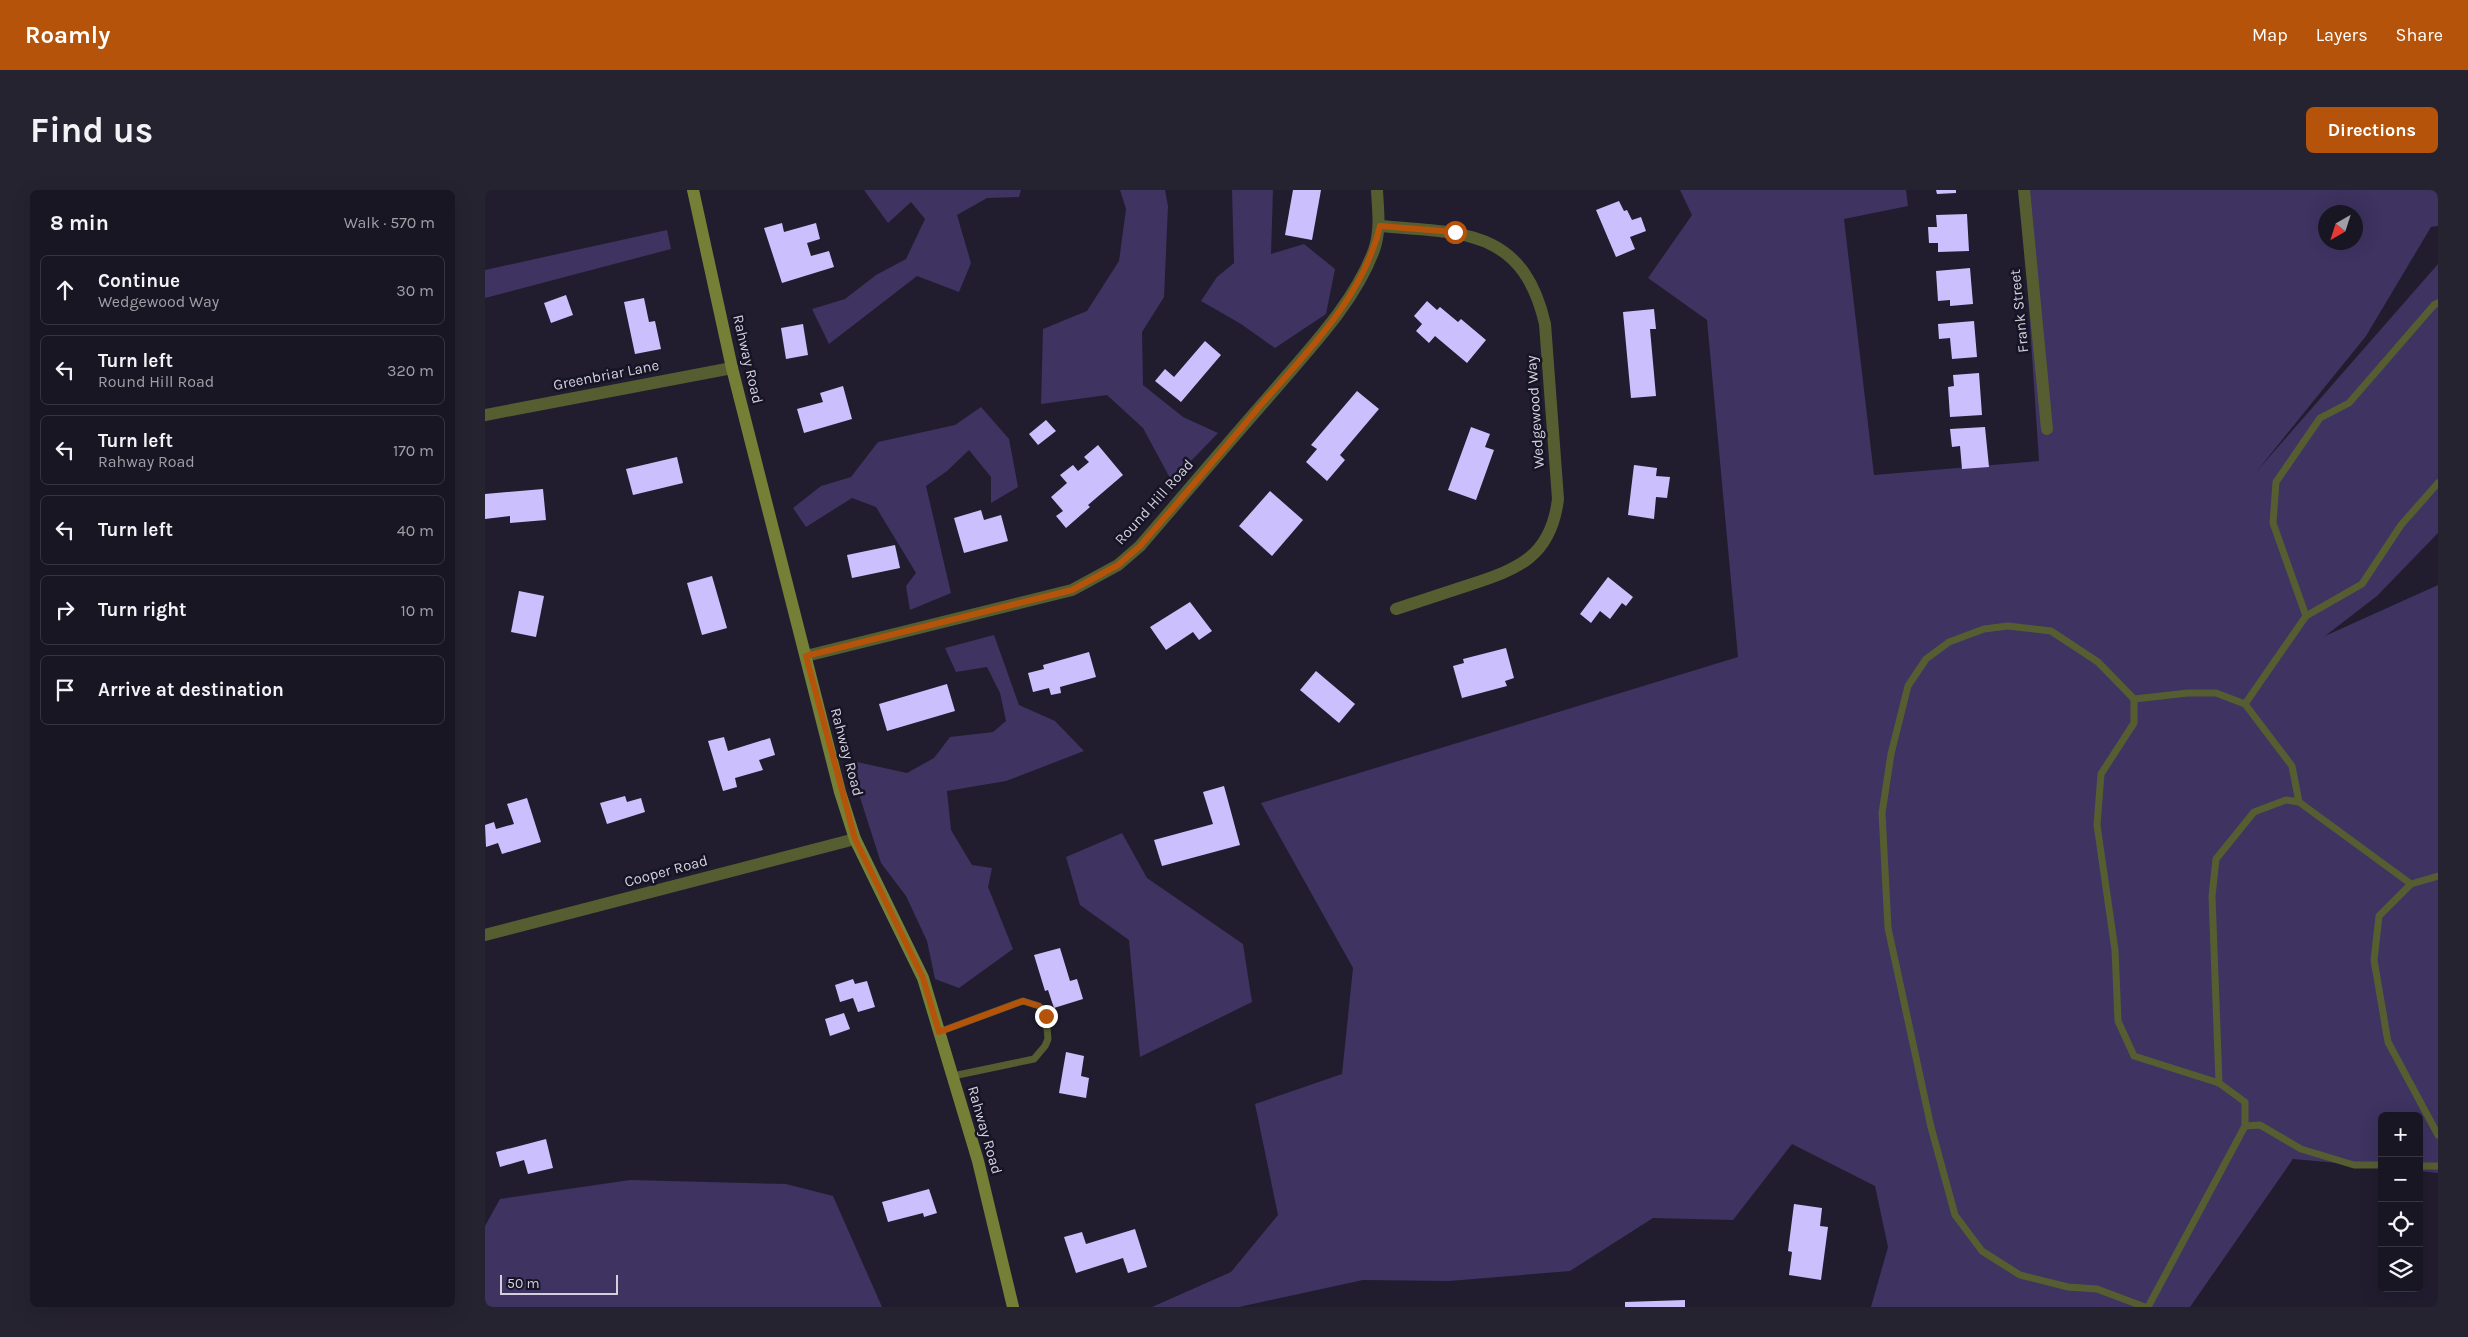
<!DOCTYPE html>
<meta charset="utf-8">
<style>
:root{--surface:#191623;--page:#262330;--text:#f1f3f6;--muted:#9f9fa6;--line:#373541;--accent:#b45309}
body{margin:0;font-family:Karla,sans-serif;background:var(--page);color:var(--text)}
.controls{position:absolute;right:15px;bottom:15px;display:grid;overflow:hidden;border-radius:8px;box-shadow:0 5px 20px #0002}
.controls button{width:45px;height:45px;display:grid;place-items:center;padding:0;border:0;border-bottom:1px solid var(--line);background:var(--surface);color:var(--text);font:25px sans-serif}
.compass{position:absolute;left:1833px;top:15px;width:45px;height:45px;border-radius:50%;background:var(--surface);box-shadow:0 5px 20px #0002;rotate:219deg}
.scale{position:absolute;left:15px;bottom:12px;width:118px;box-sizing:border-box;padding-left:5px;border:2px solid #d2d0dc;border-top:0;font-size:14px;line-height:18px;white-space:nowrap;color:#d2d0dc;-webkit-text-stroke:4px #171425;paint-order:stroke}
.stop{position:absolute;width:15px;height:15px;margin:-11px;border:4px solid #b45309;border-radius:50%;background:#fff}
.stop.end{background:#b45309;border-color:#fff;box-shadow:0 1px 5px #0008}
.list{margin:0;padding:0;list-style:none}
h2{display:flex;justify-content:space-between;align-items:center;height:65px;margin:0;padding:0 20px;font-size:21px}
h2 small{font-size:16px;font-weight:400;color:var(--muted)}
.list li{display:grid;grid-template-columns:32px 1fr auto;gap:15px;align-items:center;box-sizing:border-box;height:70px;margin:0 10px 10px;padding:0 10px;border:1px solid var(--line);border-radius:8px}
.list b{display:block;font-size:19px;white-space:nowrap}
.list p{margin:0;font-size:16px;white-space:nowrap;color:var(--muted)}
.list em{font-size:16px;font-style:normal;color:var(--muted)}
.icon{flex:none;width:28px;height:28px;fill:none;stroke:currentColor;stroke-width:2;stroke-linecap:round;stroke-linejoin:round}
.map{position:relative;flex:none;width:1953px;height:1117px;overflow:hidden;border-radius:8px}
header{display:flex;align-items:center;gap:30px;box-sizing:border-box;height:70px;padding:0 25px;background:var(--accent);color:#fff}
header strong{font-size:24px}
nav{display:flex;gap:28px;margin-inline-start:auto;font-size:18px}
.intro{display:flex;align-items:center;justify-content:space-between;box-sizing:border-box;height:120px;padding:0 30px}
h1{margin:0;font-size:35px}
.button{padding:12px 22px;border-radius:8px;background:var(--accent);color:#fff;font-size:18px;font-weight:700}
main{display:flex;gap:30px;padding:0 30px}
aside{flex:1;background:var(--surface);border-radius:8px;box-shadow:0 5px 20px #0002}
.map>svg:first-child{display:block}
</style>
<header>
<strong>Roamly</strong>
<nav><a>Map</a><a>Layers</a><a>Share</a></nav>
</header>
<div class="intro"><h1>Find us</h1><a class="button">Directions</a></div>
<main>
<aside>
<h2>8 min<small>Walk · 570 m</small></h2>
<ul class="list">
<li><svg class="icon" aria-label="ahead" viewBox="0 0 24 24"><path d="M12 20V5M6 11l6-6 6 6"/></svg><div><b>Continue</b><p>Wedgewood Way</p></div><em>30 m</em></li>
<li><svg class="icon" aria-label="left" viewBox="0 0 24 24"><path d="M17 20v-9H6M10 6l-5 5 5 5"/></svg><div><b>Turn left</b><p>Round Hill Road</p></div><em>320 m</em></li>
<li><svg class="icon" aria-label="left" viewBox="0 0 24 24"><path d="M17 20v-9H6M10 6l-5 5 5 5"/></svg><div><b>Turn left</b><p>Rahway Road</p></div><em>170 m</em></li>
<li><svg class="icon" aria-label="left" viewBox="0 0 24 24"><path d="M17 20v-9H6M10 6l-5 5 5 5"/></svg><div><b>Turn left</b></div><em>40 m</em></li>
<li><svg class="icon" aria-label="right" viewBox="0 0 24 24"><path d="M7 20v-9h11M14 6l5 5-5 5"/></svg><div><b>Turn right</b></div><em>10 m</em></li>
<li><svg class="icon" aria-label="arrive" viewBox="0 0 24 24"><path d="M6 21V4h12l-3 4 3 4H6"/></svg><div><b>Arrive at destination</b></div></li>
</ul>
</aside>
<div class="map">
<svg width="1953" height="1117" viewBox="0 0 1953 1117">
<rect width="100%" height="100%" fill="#211d2f"/>
<g fill="#3e3361" fill-rule="evenodd">
<path d="M 379,0 L 536,0 L 534,7 L 502,8 L 472,25 L 486,73 L 474,102 L 432,86 L 344,154 L 327,119 L 360,109 L 391,85 L 421,69 L 440,29 L 426,12 L 403,33 Z"/>
<path d="M 635,0 L 680,0 L 683,16 L 679,107 L 657,142 L 658,195 L 698,227 L 733,243 L 705,272 L 685,288 L 658,238 L 622,205 L 556,214 L 558,139 L 602,121 L 634,71 L 641,19 Z"/>
<path d="M 747,0 L 788,0 L 786,64 L 819,54 L 850,79 L 841,124 L 790,158 L 756,134 L 716,111 L 732,87 L 749,73 Z"/>
<path d="M 1195,0 L 1421,0 L 1423,16 L 1359,29 L 1389,285 L 1554,271 L 1536,0 L 1953,0 L 1953,36 L 1946,37 L 1881,146 L 1772,281 L 1953,74 L 1953,343 L 1892,406 L 1840,446 L 1953,395 L 1953,983 L 1934,981 L 1934,926 L 1897,926 L 1897,977 L 1808,969 L 1705,1117 L 1386,1117 L 1403,1057 L 1390,996 L 1307,954 L 1248,1030 L 1168,1028 L 1085,1081 L 964,1091 L 878,1090 L 754,1117 L 667,1117 L 746,1082 L 793,1025 L 770,914 L 857,884 L 868,778 L 776,613 L 1253,467 L 1222,130 L 1163,88 L 1207,25 ZM 1840,22 L 1870,22 L 1870,52 L 1840,52 Z"/>
<path d="M 182,40 L 186,59 L 0,108 L 0,80 Z"/>
<path d="M 496,217 L 524,249 L 533,297 L 506,313 L 506,287 L 484,260 L 462,281 L 441,296 L 466,403 L 425,420 L 421,396 L 431,383 L 391,317 L 367,308 L 321,337 L 308,318 L 336,296 L 366,287 L 393,252 L 470,235 Z"/>
<path d="M 509,445 L 534,515 L 570,531 L 599,561 L 521,591 L 462,601 L 466,640 L 487,675 L 507,678 L 503,697 L 528,759 L 474,798 L 450,789 L 442,751 L 421,706 L 396,673 L 373,601 L 372,572 L 422,583 L 449,568 L 465,547 L 508,542 L 521,531 L 515,503 L 502,477 L 471,482 L 460,458 Z"/>
<path d="M 637,643 L 662,688 L 758,754 L 767,812 L 655,867 L 644,750 L 595,715 L 581,667 Z"/>
<path d="M 145,990 L 301,994 L 348,1006 L 397,1117 L 0,1117 L 0,1036 L 15,1009 Z"/>
</g>
<g fill="#cbc0fd">
<path d="M 808,0 L 836,0 L 827,50 L 800,45 Z"/>
<path d="M 1451,0 L 1471,0 L 1471,3 L 1452,4 Z"/>
<path d="M 1134,11 L 1139,21 L 1142,20 L 1147,30 L 1156,27 L 1161,41 L 1145,47 L 1150,59 L 1131,67 L 1111,20 Z"/>
<path d="M 1482,24 L 1484,61 L 1453,62 L 1453,53 L 1444,53 L 1443,37 L 1452,37 L 1451,25 Z"/>
<path d="M 297,33 L 299,42 L 331,33 L 335,49 L 322,53 L 326,66 L 344,61 L 349,77 L 297,93 L 279,38 Z"/>
<path d="M 1485,78 L 1488,114 L 1465,116 L 1465,110 L 1453,111 L 1451,81 Z"/>
<path d="M 81,105 L 88,125 L 66,133 L 59,113 Z"/>
<path d="M 159,108 L 164,132 L 170,131 L 176,159 L 150,164 L 139,112 Z"/>
<path d="M 942,111 L 952,120 L 955,117 L 973,132 L 976,129 L 1001,150 L 982,173 L 950,146 L 944,153 L 931,141 L 937,134 L 929,126 Z"/>
<path d="M 1169,119 L 1171,139 L 1165,139 L 1171,206 L 1146,208 L 1138,122 Z"/>
<path d="M 1489,131 L 1492,167 L 1467,169 L 1465,148 L 1454,149 L 1453,134 Z"/>
<path d="M 318,134 L 323,165 L 301,169 L 296,138 Z"/>
<path d="M 720,151 L 736,165 L 696,212 L 670,191 L 680,179 L 689,187 Z"/>
<path d="M 1494,183 L 1497,225 L 1465,227 L 1463,197 L 1469,196 L 1468,185 Z"/>
<path d="M 358,196 L 367,229 L 319,243 L 312,219 L 338,212 L 335,203 Z"/>
<path d="M 872,201 L 894,219 L 855,265 L 860,270 L 842,291 L 821,272 L 832,259 L 826,255 Z"/>
<path d="M 561,230 L 571,241 L 553,255 L 544,244 Z"/>
<path d="M 986,237 L 1005,244 L 1000,257 L 1009,260 L 991,310 L 963,300 Z"/>
<path d="M 1500,237 L 1504,277 L 1477,279 L 1475,256 L 1467,257 L 1465,239 Z"/>
<path d="M 613,255 L 638,285 L 603,315 L 605,317 L 581,338 L 571,326 L 578,321 L 566,307 L 582,293 L 575,285 L 588,275 L 593,281 L 604,272 L 599,267 Z"/>
<path d="M 192,267 L 198,293 L 148,305 L 141,279 Z"/>
<path d="M 1149,275 L 1172,278 L 1171,286 L 1185,287 L 1182,308 L 1171,307 L 1169,329 L 1143,325 Z"/>
<path d="M 58,299 L 61,330 L 25,333 L 25,326 L 0,329 L 0,304 Z"/>
<path d="M 785,301 L 818,330 L 787,366 L 754,336 Z"/>
<path d="M 496,320 L 499,330 L 516,325 L 523,351 L 479,363 L 469,328 Z"/>
<path d="M 410,355 L 415,378 L 367,388 L 362,365 Z"/>
<path d="M 227,386 L 242,438 L 217,445 L 202,393 Z"/>
<path d="M 1123,387 L 1148,407 L 1141,416 L 1137,413 L 1125,429 L 1115,421 L 1106,433 L 1095,424 Z"/>
<path d="M 34,401 L 59,406 L 51,447 L 26,442 Z"/>
<path d="M 705,412 L 727,441 L 714,450 L 708,442 L 681,460 L 665,437 Z"/>
<path d="M 1021,458 L 1029,488 L 1020,491 L 1022,496 L 977,508 L 968,476 L 979,473 L 978,469 Z"/>
<path d="M 604,462 L 611,487 L 575,497 L 576,503 L 566,505 L 564,498 L 548,502 L 543,483 L 559,479 L 558,475 Z"/>
<path d="M 831,481 L 870,514 L 854,533 L 815,500 Z"/>
<path d="M 462,494 L 470,521 L 402,541 L 394,514 Z"/>
<path d="M 239,547 L 243,561 L 285,548 L 290,565 L 274,570 L 278,580 L 250,588 L 252,597 L 238,601 L 223,551 Z"/>
<path d="M 739,596 L 755,655 L 677,676 L 669,650 L 728,634 L 718,602 Z"/>
<path d="M 140,606 L 142,612 L 156,608 L 160,622 L 122,634 L 115,613 Z"/>
<path d="M 42,608 L 56,652 L 17,664 L 13,653 L 1,657 L 0,635 L 9,632 L 11,639 L 29,634 L 22,614 Z"/>
<path d="M 575,758 L 585,791 L 592,789 L 598,809 L 569,818 L 563,800 L 560,801 L 549,765 Z"/>
<path d="M 368,789 L 370,794 L 382,791 L 390,817 L 373,822 L 368,808 L 355,812 L 350,795 Z"/>
<path d="M 359,823 L 365,839 L 345,846 L 340,829 Z"/>
<path d="M 581,862 L 599,866 L 596,886 L 604,888 L 601,908 L 574,903 Z"/>
<path d="M 61,949 L 68,978 L 43,984 L 39,970 L 15,977 L 11,962 Z"/>
<path d="M 444,999 L 452,1023 L 439,1027 L 438,1023 L 403,1032 L 397,1012 Z"/>
<path d="M 1309,1014 L 1337,1018 L 1335,1036 L 1343,1037 L 1336,1090 L 1304,1085 L 1307,1062 L 1303,1061 Z"/>
<path d="M 650,1039 L 662,1077 L 643,1083 L 638,1068 L 591,1083 L 579,1047 L 597,1042 L 601,1054 Z"/>
<path d="M 1200,1110 L 1200,1117 L 1140,1117 L 1140,1112 Z"/>
</g>
<g fill="none" stroke-linecap="round" stroke-linejoin="round">
<g stroke="#565e31" stroke-width="7">
<path d="M 1821,426 L 1788,333 L 1791,292 L 1835,228 L 1864,213 L 1949,115 L 1953,113"/>
<path d="M 1649,509 L 1703,503 L 1731,503 L 1760,514 L 1821,426 L 1877,394 L 1916,335 L 1953,293"/>
<path d="M 1814,612 L 1926,694"/>
<path d="M 1953,686 L 1926,694 L 1894,726 L 1889,770 L 1903,852 L 1953,945"/>
<path d="M 454,842 L 538,811 L 554,816 L 561,826 L 563,849 L 560,856 L 549,869 L 468,886"/>
<path d="M 1734,893 L 1727,706 L 1731,669 L 1769,622 L 1801,610 L 1814,612 L 1807,576 L 1760,514"/>
<path d="M 1760,936 L 1775,935 L 1816,959 L 1869,975 L 1897,975"/>
<path d="M 1934,976 L 1953,976"/>
<path d="M 1660,1117 L 1612,1099 L 1583,1097 L 1535,1085 L 1497,1061 L 1470,1025 L 1446,937 L 1403,738 L 1397,623 L 1406,564 L 1423,496 L 1441,469 L 1464,452 L 1499,439 L 1523,436 L 1566,441 L 1613,472 L 1649,509 L 1649,533 L 1616,584 L 1612,635 L 1630,760 L 1633,831 L 1649,866 L 1734,893 L 1760,912 L 1760,936 L 1663,1117"/>
</g>
<g stroke="#565e31" stroke-width="12">
<path d="M 1539,0 L 1562,239"/>
<path d="M 895,36 C 977,43 1038,38 1060,134 L 1073,309 C 1066,367 1033,379 984,395 C 959,403 935,411 911,419"/>
<path d="M 0,225 L 247,178"/>
<path d="M 321,466 L 587,400 L 633,375 L 655,356 C 699,305 742,254 786,204 C 823,160 869,114 889,60 C 896,40 893,21 892,0"/>
<path d="M 0,745 L 370,649"/>
</g>
<path stroke="#758036" stroke-width="12" d="M 208,0 L 247,178 L 355,602 L 370,649 L 438,788 L 493,971 L 528,1117"/>
</g>
<g fill="none" stroke-linecap="round" stroke-linejoin="round">
<path stroke="#b45309" stroke-width="6" d="M 561,826 L 554,816 L 538,811 L 454,842 L 438,788 L 370,649 L 321,466 L 587,400 L 633,375 L 655,356 C 695,310 735,264 774,217 C 821,163 878,108 895,36 L 970,42"/>
</g>
<g text-anchor="middle" dominant-baseline="central" stroke-width="5" stroke-linejoin="round" paint-order="stroke">
<g font-size="15" fill="#d2d0dc" stroke="#171425">
<text transform="translate(1534 121) rotate(-96)">Frank Street</text>
<text transform="translate(263 169) rotate(77)">Rahway Road</text>
<text transform="translate(121 185) rotate(-11)">Greenbriar Lane</text>
<text transform="translate(1050 222) rotate(-94)">Wedgewood Way</text>
<text transform="translate(669 312) rotate(-48)">Round Hill Road</text>
<text transform="translate(362 562) rotate(75)">Rahway Road</text>
<text transform="translate(181 681) rotate(-15)">Cooper Road</text>
<text transform="translate(500 940) rotate(74)">Rahway Road</text>
</g>
</g>
</svg>
<div class="controls">
<button>+</button>
<button>−</button>
<button><svg class="icon" aria-label="locate" viewBox="0 0 24 24"><circle cx="12" cy="12" r="6"/><path d="M12 2v4M12 18v4M2 12h4M18 12h4"/></svg></button>
<button><svg class="icon" aria-label="layers" viewBox="0 0 24 24"><path d="M12 4l9 5-9 5-9-5zM3 14l9 5 9-5"/></svg></button>
</div>
<svg class="compass" viewBox="-18 -18 36 36"><path d="M0-13l5 13h-10z" fill="#e53935"/><path d="M0 13l5-13h-10z" fill="#9f9fa6"/></svg>
<div class="scale">50 m</div>
<div class="stop" style="left:970px;top:42px"></div>
<div class="stop end" style="left:561px;top:826px"></div>
</div>
</main>
